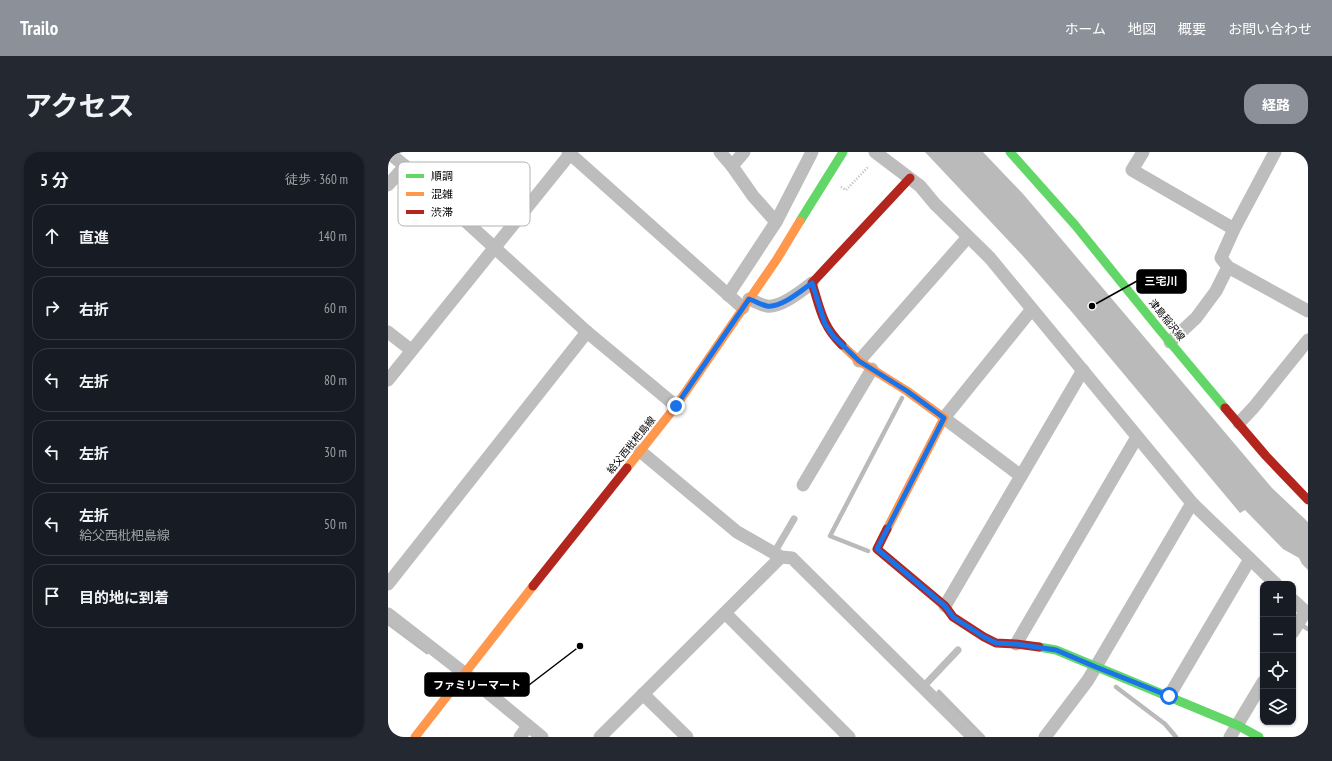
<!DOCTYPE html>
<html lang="ja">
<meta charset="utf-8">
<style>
:root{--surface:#171b24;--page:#242831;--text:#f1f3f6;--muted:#9ea1a6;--line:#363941;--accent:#8c9099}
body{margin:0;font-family:"PT Sans Narrow","Noto Sans JP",sans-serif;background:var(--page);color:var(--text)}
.controls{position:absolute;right:12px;bottom:12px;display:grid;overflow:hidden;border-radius:8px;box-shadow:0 1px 3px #0004}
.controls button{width:36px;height:36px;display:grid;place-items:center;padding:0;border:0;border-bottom:1px solid var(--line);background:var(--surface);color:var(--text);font:20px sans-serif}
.stop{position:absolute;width:12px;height:12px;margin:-9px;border:3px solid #1a73e8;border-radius:50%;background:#fff}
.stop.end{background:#1a73e8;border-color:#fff;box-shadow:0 1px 4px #0008}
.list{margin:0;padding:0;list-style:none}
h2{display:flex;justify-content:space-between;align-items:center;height:52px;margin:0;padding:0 16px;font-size:17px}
h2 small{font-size:13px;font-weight:400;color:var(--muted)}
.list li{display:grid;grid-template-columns:26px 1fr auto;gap:12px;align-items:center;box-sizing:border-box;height:64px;margin:0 8px 8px;padding:0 8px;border:1px solid var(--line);border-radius:16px}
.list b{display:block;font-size:15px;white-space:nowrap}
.list p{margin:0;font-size:13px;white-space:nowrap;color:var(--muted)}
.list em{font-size:13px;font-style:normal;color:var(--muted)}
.icon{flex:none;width:22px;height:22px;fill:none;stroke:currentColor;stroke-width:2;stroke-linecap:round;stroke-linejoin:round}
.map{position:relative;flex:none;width:920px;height:585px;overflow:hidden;border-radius:16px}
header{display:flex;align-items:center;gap:24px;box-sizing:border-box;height:56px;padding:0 20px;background:var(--accent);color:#fff}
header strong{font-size:19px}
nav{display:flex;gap:22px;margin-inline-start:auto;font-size:14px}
.intro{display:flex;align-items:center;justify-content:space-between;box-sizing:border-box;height:96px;padding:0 24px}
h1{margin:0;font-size:28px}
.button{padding:10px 18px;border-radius:16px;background:var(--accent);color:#fff;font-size:14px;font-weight:700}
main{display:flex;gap:24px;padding:0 24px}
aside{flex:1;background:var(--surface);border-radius:16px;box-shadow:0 1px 3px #0004}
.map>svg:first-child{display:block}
</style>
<header>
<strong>Trailo</strong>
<nav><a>ホーム</a><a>地図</a><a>概要</a><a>お問い合わせ</a></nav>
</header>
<div class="intro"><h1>アクセス</h1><a class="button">経路</a></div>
<main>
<aside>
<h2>5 分<small>徒歩 · 360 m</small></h2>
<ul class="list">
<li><svg class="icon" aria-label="ahead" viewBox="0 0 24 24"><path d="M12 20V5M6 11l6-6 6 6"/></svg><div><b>直進</b></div><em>140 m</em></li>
<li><svg class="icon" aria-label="right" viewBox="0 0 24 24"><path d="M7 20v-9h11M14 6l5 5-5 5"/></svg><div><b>右折</b></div><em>60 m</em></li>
<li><svg class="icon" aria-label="left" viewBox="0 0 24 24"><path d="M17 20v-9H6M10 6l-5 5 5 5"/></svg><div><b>左折</b></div><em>80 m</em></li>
<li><svg class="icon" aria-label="left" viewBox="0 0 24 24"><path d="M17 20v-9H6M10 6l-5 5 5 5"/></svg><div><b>左折</b></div><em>30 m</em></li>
<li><svg class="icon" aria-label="left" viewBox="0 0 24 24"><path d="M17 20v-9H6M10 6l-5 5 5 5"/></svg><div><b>左折</b><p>給父西枇杷島線</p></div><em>50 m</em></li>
<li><svg class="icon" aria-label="arrive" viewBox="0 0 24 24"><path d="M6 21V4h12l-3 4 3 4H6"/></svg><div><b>目的地に到着</b></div></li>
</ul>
</aside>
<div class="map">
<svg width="920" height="585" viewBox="0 0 920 585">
<rect width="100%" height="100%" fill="#fff"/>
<path fill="#bababa" d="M 537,0 L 595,0 L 636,43 L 884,336 L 920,370 L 920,418 L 914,412 L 911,406 L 895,397 L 857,358 L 852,361 L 683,159 L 634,103 Z"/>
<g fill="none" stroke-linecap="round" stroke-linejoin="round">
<g stroke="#bababa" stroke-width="4.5">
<path d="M 480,399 L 442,384 L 514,246"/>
<path d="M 0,471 L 39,500"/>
<path d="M 915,474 L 920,477"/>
<path d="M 728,535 L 777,572 L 788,585"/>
<path d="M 551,540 L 595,585"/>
</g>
<path stroke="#b8b8b8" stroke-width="2.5" stroke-dasharray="1 2" stroke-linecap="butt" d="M 453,35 L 458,38 L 481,14"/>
<g stroke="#bdbdbd" stroke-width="7">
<path d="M 386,401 L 406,367"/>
<path d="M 535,535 L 570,498"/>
</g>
<g stroke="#bdbdbd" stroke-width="13">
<path d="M 0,0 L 17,14 L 199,180 L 288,254"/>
<path d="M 180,0 L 355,156"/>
<path d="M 332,0 L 344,14 L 365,44 L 388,70 L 340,143"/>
<path d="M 487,0 L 532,34 L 547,52 L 602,106 L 804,351 L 888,432"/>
<path d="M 755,0 L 744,18 L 846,77"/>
<path d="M 887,0 L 846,77 L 833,106 L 840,115 L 920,159"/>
<path d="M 344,14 L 356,0"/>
<path d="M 0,33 L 17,14"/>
<path d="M 388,70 L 424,0"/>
<path d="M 361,147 C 367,149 373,153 379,154 C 393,156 413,139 424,131"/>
<path d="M 0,180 L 23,198"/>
<path d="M 782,190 L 808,166 L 828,139 L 840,115"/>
<path d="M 471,209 L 580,85"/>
<path d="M 0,228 L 182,2"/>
<path d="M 851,271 L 866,255 L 920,188"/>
<path d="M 252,299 L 349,380 L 393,405 L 404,406 L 585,585"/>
<path d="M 633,324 L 556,266 L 644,157"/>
<path d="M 415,333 L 484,217"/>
<path d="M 0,432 L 199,180"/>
<path d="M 905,448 L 920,462"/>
<path d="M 557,454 L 695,218"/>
<path d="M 337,461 L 461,585"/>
<path d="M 0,462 L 76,521 L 154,585"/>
<path d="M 905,480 L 917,460"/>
<path d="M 628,492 L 749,285"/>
<path d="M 255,542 L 299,585"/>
<path d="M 781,544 L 862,407"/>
<path d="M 132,585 L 140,574"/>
<path d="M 212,585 L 393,405"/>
<path d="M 657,585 L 700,528 L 804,351"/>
<path d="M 842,585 L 875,530"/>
</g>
<g stroke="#63d668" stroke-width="9">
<path d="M 622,0 L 687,73 L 771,177 L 837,256"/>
<path d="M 412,69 L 455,0"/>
<path d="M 651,495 L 668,498 L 849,573 L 871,585"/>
</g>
<g stroke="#ff974d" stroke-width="9">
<path d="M 454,193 L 471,209 L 519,239 L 556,266 L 499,377"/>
<path d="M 239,316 L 288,254 L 389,107 L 412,69"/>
<path d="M 27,585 L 145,434"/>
</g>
<g stroke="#b3261e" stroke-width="9">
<path d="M 454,193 C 434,174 432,156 424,131 L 522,26"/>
<path d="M 837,256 L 878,304 L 920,348"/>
<path d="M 499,377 L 489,397 L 557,454 L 565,465 L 596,485 L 608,491 L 628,492 L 651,495"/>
<path d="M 145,434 L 239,316"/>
</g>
</g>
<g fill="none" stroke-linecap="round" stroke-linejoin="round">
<path stroke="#1a73e8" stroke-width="5" d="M 288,254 L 361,147 C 367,149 373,153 379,154 C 393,156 413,139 424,131 L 437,172 L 446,185 L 471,209 L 519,239 L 556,266 L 489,397 L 557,454 L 565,465 L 596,485 L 608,491 L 628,492 L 668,498 L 708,515 L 781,544"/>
</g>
<g text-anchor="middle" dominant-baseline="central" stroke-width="3.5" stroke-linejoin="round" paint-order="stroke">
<g font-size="10" fill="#000" stroke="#fff">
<text transform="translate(779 168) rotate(51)">津島稲沢線</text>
<text transform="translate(243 293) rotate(-51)">給父西枇杷島線</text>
</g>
</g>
<rect x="10" y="10" width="132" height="64" rx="6" fill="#fff" stroke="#b2b2b2" stroke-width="1"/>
<rect x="18" y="22" width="18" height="4" fill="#63d668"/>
<rect x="18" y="40" width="18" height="4" fill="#ff974d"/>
<rect x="18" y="58" width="18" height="4" fill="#b3261e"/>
<g font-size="11" fill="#000">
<text x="43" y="28">順調</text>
<text x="43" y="46">混雑</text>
<text x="43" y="64">渋滞</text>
</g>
<path fill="none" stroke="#000" stroke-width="1.5" d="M704 154L749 129M192 494L141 533"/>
<g fill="#000" stroke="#fff" stroke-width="1.5">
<circle cx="704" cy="154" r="4"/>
<circle cx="192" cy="494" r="4"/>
</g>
<g fill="#000" stroke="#000" stroke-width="1.5">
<rect x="749" y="118" width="49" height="23" rx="4"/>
<rect x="37" y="521" width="104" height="23" rx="4"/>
</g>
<g font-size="11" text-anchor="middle" font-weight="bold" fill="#fff">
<text x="773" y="133">三宅川</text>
<text x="89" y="537">ファミリーマート</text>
</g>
</svg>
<div class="controls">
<button>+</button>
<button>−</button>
<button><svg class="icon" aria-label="locate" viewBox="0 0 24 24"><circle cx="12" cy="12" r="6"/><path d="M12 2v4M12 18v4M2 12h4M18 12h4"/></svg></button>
<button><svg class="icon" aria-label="layers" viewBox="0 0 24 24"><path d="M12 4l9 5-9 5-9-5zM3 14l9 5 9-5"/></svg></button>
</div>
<div class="stop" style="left:781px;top:544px"></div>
<div class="stop end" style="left:288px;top:254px"></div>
</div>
</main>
